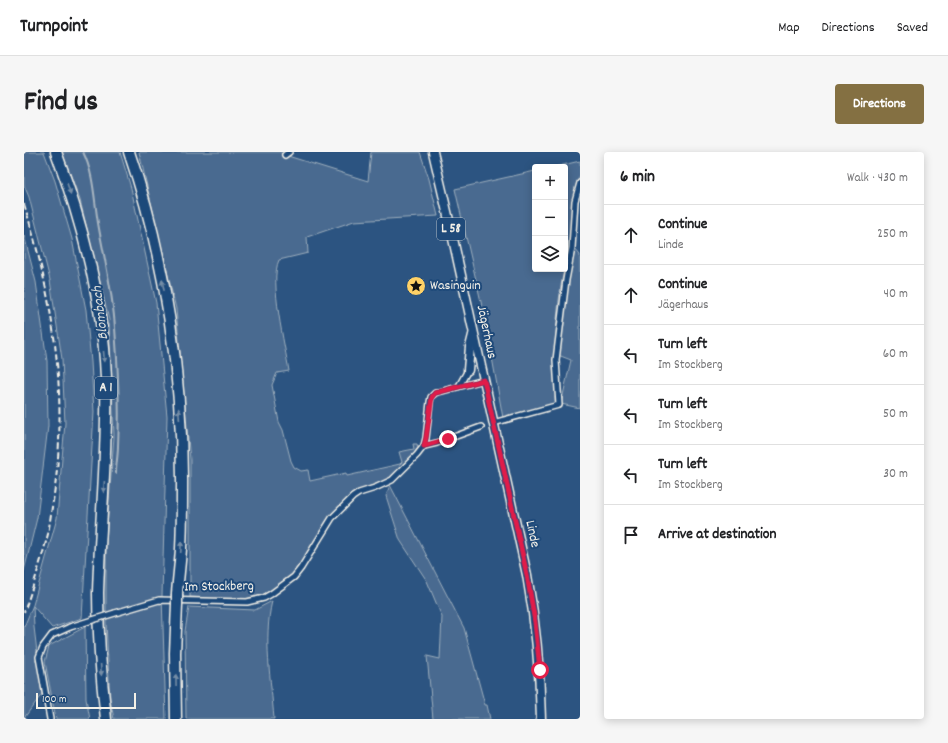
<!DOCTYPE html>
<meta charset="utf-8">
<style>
:root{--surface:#fff;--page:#f6f6f6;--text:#202124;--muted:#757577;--line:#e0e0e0;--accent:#847042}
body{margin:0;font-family:Dekko,sans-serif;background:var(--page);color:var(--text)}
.controls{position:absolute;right:12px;top:12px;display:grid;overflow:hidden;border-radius:4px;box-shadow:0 2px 10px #0003}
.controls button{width:36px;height:36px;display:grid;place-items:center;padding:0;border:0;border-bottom:1px solid var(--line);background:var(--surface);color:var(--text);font:20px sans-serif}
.scale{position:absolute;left:12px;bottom:10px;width:100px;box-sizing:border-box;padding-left:4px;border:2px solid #f4f1e8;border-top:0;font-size:11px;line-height:14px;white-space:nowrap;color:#f4f1e8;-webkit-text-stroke:3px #1f4a7a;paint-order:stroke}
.stop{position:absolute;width:12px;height:12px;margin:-9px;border:3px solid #e11d48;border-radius:50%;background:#fff}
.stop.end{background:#e11d48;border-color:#fff;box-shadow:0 1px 4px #0008}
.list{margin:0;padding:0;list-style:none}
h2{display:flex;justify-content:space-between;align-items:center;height:52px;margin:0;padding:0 16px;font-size:17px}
h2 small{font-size:13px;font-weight:400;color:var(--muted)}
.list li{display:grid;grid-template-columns:26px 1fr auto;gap:12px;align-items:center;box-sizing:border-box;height:60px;padding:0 16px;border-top:1px solid var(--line)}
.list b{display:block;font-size:15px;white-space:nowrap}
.list p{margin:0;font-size:13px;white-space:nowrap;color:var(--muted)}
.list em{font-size:13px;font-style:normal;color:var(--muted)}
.icon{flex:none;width:22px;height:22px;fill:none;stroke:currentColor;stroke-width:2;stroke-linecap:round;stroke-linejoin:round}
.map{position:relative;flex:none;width:556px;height:567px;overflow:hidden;border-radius:4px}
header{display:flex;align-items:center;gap:24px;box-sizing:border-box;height:56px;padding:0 20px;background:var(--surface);border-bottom:1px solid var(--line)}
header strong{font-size:19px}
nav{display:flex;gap:22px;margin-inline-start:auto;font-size:14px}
.intro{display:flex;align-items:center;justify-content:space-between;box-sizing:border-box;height:96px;padding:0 24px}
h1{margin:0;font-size:28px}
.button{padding:10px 18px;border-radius:4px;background:var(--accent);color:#fff;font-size:14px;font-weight:700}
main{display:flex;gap:24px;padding:0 24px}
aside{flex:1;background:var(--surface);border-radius:4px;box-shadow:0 2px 10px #0003}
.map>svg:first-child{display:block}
</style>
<header>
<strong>Turnpoint</strong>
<nav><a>Map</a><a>Directions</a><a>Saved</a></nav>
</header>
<div class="intro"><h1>Find us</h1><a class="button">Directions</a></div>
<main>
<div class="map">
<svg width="556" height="567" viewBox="0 0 556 567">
<rect width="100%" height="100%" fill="#2c5481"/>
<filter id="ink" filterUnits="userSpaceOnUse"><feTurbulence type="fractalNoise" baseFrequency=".025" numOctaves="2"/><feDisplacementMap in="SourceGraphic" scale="8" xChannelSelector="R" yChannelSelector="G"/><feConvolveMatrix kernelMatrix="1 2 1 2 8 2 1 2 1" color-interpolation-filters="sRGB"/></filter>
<g filter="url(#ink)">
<g fill="#496b90" stroke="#9eaebc">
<path d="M 0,0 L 20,0 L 31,29 L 48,87 L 62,158 L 67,210 L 70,260 L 58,466 L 28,476 L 9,454 L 10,475 L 18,542 L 0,566 L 0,475 L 9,453 L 33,366 L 41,271 L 38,207 L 26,128 L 5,45 L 0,33 Z"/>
<path d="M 38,0 L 96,0 L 107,36 L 132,151 L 143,264 L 138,444 L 142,567 L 90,567 L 86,547 L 82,471 L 82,389 L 90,284 L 85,168 L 56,48 Z"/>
<path d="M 115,0 L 256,0 L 267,5 L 344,29 L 347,0 L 396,0 L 405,27 L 414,64 L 330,69 L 283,85 L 284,101 L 255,108 C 245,129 261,194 265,219 L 253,221 L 248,233 L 255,270 L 259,278 L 267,309 L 270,315 L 277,319 L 284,318 L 286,329 L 322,321 L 323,324 L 376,312 L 378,310 L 375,300 L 390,297 L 389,292 L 393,292 L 394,296 C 386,307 375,322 362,328 C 349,334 335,336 324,346 C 316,354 308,362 301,371 C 293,383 287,398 278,410 C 267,426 247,442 227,446 C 208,450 186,446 166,445 L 166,308 L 152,157 Z"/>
<path d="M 556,9 L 556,23 L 552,35 L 548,51 L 545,96 L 541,114 L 541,15 L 530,15 Z"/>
<path d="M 511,19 L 511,117 L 540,117 C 531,161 530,207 532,253 L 479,266 L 461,167 L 431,37 Z"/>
<path d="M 0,83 L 12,130 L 23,209 L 24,274 L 13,366 L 0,419 Z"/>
<path d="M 551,97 L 556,103 L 556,256 L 537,252 L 547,208 L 534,203 L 544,129 Z"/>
<path d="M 366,333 L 440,476 L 461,553 L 463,553 L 466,567 L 409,567 L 403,504 L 416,507 L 418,465 L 403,429 L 376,388 L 362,344 Z"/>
<path d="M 248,449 C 239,488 247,527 250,567 L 162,567 L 161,479 L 165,455 L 231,458 Z"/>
<path d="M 61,475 L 62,547 L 66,567 L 32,567 L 21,510 L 25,494 Z"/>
</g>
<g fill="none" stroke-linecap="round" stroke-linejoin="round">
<path stroke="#a7b4c0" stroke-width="2" d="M 59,0 C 70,22 70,47 74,71 C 80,106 89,140 91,176 C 94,215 96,255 94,294 C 94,304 92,312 92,321"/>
<defs>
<g id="street">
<path d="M 261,3 L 265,0"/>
<path d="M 435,234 L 444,218"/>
<path d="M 469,271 L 535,253 L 532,208 L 542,128 L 548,96 L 551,49 L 556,31"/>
<path d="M 400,294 L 413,291 L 457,275"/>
<path d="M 91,461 L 135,448 L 223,450 L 240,446 L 247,442 L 270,425 L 277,416 L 308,366 L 329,345 L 335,341 L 351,336 L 368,328 L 393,303 L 400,294 L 402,286 L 406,250 L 407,245 L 411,241 L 460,228"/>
<path d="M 26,567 L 15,505 L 19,495 L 28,483 L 46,475"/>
</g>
<g id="primary">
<path d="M 409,0 L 424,64 L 503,423 C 512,472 516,518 517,567"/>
<path d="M 444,218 L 446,195 L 449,183"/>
</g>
<g id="highway">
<path d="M 32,0 C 59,73 79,149 82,226 C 84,298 76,369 74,441 C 74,483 77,525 82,567"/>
<path d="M 105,0 C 141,104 159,227 158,337 C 158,357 158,377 157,397 C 156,412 154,427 153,442"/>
<path d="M 152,567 L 151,501 L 153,452"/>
</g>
</defs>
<use href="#street" stroke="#f4f1e8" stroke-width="8"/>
<use href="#primary" stroke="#f4f1e8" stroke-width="11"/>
<use href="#highway" stroke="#f4f1e8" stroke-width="13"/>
<use href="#street" stroke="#1f4a7a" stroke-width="5"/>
<use href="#primary" stroke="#1f4a7a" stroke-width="8"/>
<use href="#highway" stroke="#1f4a7a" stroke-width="10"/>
<path stroke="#f4f1e8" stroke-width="2" stroke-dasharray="6 3" stroke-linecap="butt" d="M 0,52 C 30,149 45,248 29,349 C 27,360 26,371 24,382 C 17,409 9,435 0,460"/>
<defs>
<path id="street-bridge" d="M 46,475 L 91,461"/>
<path id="highway-bridge" d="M 153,452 L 153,442"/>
</defs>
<use href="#street-bridge" stroke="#f4f1e8" stroke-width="8" stroke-linecap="butt"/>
<use href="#highway-bridge" stroke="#f4f1e8" stroke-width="13" stroke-linecap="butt"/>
<use href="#street-bridge" stroke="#1f4a7a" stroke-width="5"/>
<use href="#highway-bridge" stroke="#1f4a7a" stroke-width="10"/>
</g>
<defs><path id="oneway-solid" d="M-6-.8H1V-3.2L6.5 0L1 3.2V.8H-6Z"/></defs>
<g fill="#748da6">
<use href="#oneway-solid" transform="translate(45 37) rotate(71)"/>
<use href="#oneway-solid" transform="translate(139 133) rotate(-101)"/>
<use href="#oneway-solid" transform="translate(80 205) rotate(85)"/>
<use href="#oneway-solid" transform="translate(155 262) rotate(-94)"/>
<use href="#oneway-solid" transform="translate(80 335) rotate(94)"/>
<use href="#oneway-solid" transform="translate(157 395) rotate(-87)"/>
<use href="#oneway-solid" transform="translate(77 518) rotate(86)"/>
<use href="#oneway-solid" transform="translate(152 528) rotate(-91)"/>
</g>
</g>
<g fill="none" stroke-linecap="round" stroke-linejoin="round" filter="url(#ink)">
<path stroke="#e11d48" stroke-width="5" d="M 424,287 L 400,294 L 402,286 L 408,245 L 411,241 L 460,228 L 503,423 L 511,470 L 516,518"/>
</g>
<defs>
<symbol id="sight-disc" viewBox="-11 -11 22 22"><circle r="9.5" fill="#ffd166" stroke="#1f4a7a"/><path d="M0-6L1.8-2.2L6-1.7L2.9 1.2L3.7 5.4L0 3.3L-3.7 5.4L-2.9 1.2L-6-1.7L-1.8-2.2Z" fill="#111"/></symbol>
</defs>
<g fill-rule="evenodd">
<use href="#sight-disc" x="381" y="123" width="22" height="22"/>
</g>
<g text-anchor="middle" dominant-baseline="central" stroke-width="4" stroke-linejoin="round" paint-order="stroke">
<g fill="#1f4a7a" stroke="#b4bfc7" stroke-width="1">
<rect x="413" y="66" width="28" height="22" rx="3"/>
<rect x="71" y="225" width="22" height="22" rx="3"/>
</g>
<g font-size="13" font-weight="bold" fill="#f4f1e8">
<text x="427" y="77">L 58</text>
<text x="82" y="236">A 1</text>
</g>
<g font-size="14" fill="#f4f1e8" stroke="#1f4a7a" text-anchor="start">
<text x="406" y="134">Wasinguin</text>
</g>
<g font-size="14" fill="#f4f1e8" stroke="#1f4a7a">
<text transform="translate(462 180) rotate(78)">Jägerhaus</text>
<text transform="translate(508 382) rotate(78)">Linde</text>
<text transform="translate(195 435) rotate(-1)">Im Stockberg</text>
</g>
<g font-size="15" font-style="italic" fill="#dadddb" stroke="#1f4a7a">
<text transform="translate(77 161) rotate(-97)">Blombach</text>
</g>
</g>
</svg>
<div class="controls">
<button>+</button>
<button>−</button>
<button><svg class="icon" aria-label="layers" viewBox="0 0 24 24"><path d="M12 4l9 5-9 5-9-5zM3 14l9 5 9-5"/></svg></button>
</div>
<div class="scale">100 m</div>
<div class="stop" style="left:516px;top:518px"></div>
<div class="stop end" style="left:424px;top:287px"></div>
</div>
<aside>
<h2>6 min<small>Walk · 430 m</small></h2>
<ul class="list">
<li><svg class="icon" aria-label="ahead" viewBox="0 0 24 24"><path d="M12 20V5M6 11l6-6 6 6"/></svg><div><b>Continue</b><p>Linde</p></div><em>250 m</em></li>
<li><svg class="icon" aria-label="ahead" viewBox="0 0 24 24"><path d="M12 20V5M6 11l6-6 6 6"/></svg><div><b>Continue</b><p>Jägerhaus</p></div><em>40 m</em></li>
<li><svg class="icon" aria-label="left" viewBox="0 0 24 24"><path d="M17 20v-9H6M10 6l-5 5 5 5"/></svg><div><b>Turn left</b><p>Im Stockberg</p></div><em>60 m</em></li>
<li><svg class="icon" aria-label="left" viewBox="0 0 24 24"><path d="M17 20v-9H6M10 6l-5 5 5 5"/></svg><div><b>Turn left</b><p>Im Stockberg</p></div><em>50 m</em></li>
<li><svg class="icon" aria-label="left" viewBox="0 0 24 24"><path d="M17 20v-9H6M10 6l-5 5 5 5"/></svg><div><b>Turn left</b><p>Im Stockberg</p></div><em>30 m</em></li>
<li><svg class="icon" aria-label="arrive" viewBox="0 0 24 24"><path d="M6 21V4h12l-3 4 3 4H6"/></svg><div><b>Arrive at destination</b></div></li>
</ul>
</aside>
</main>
